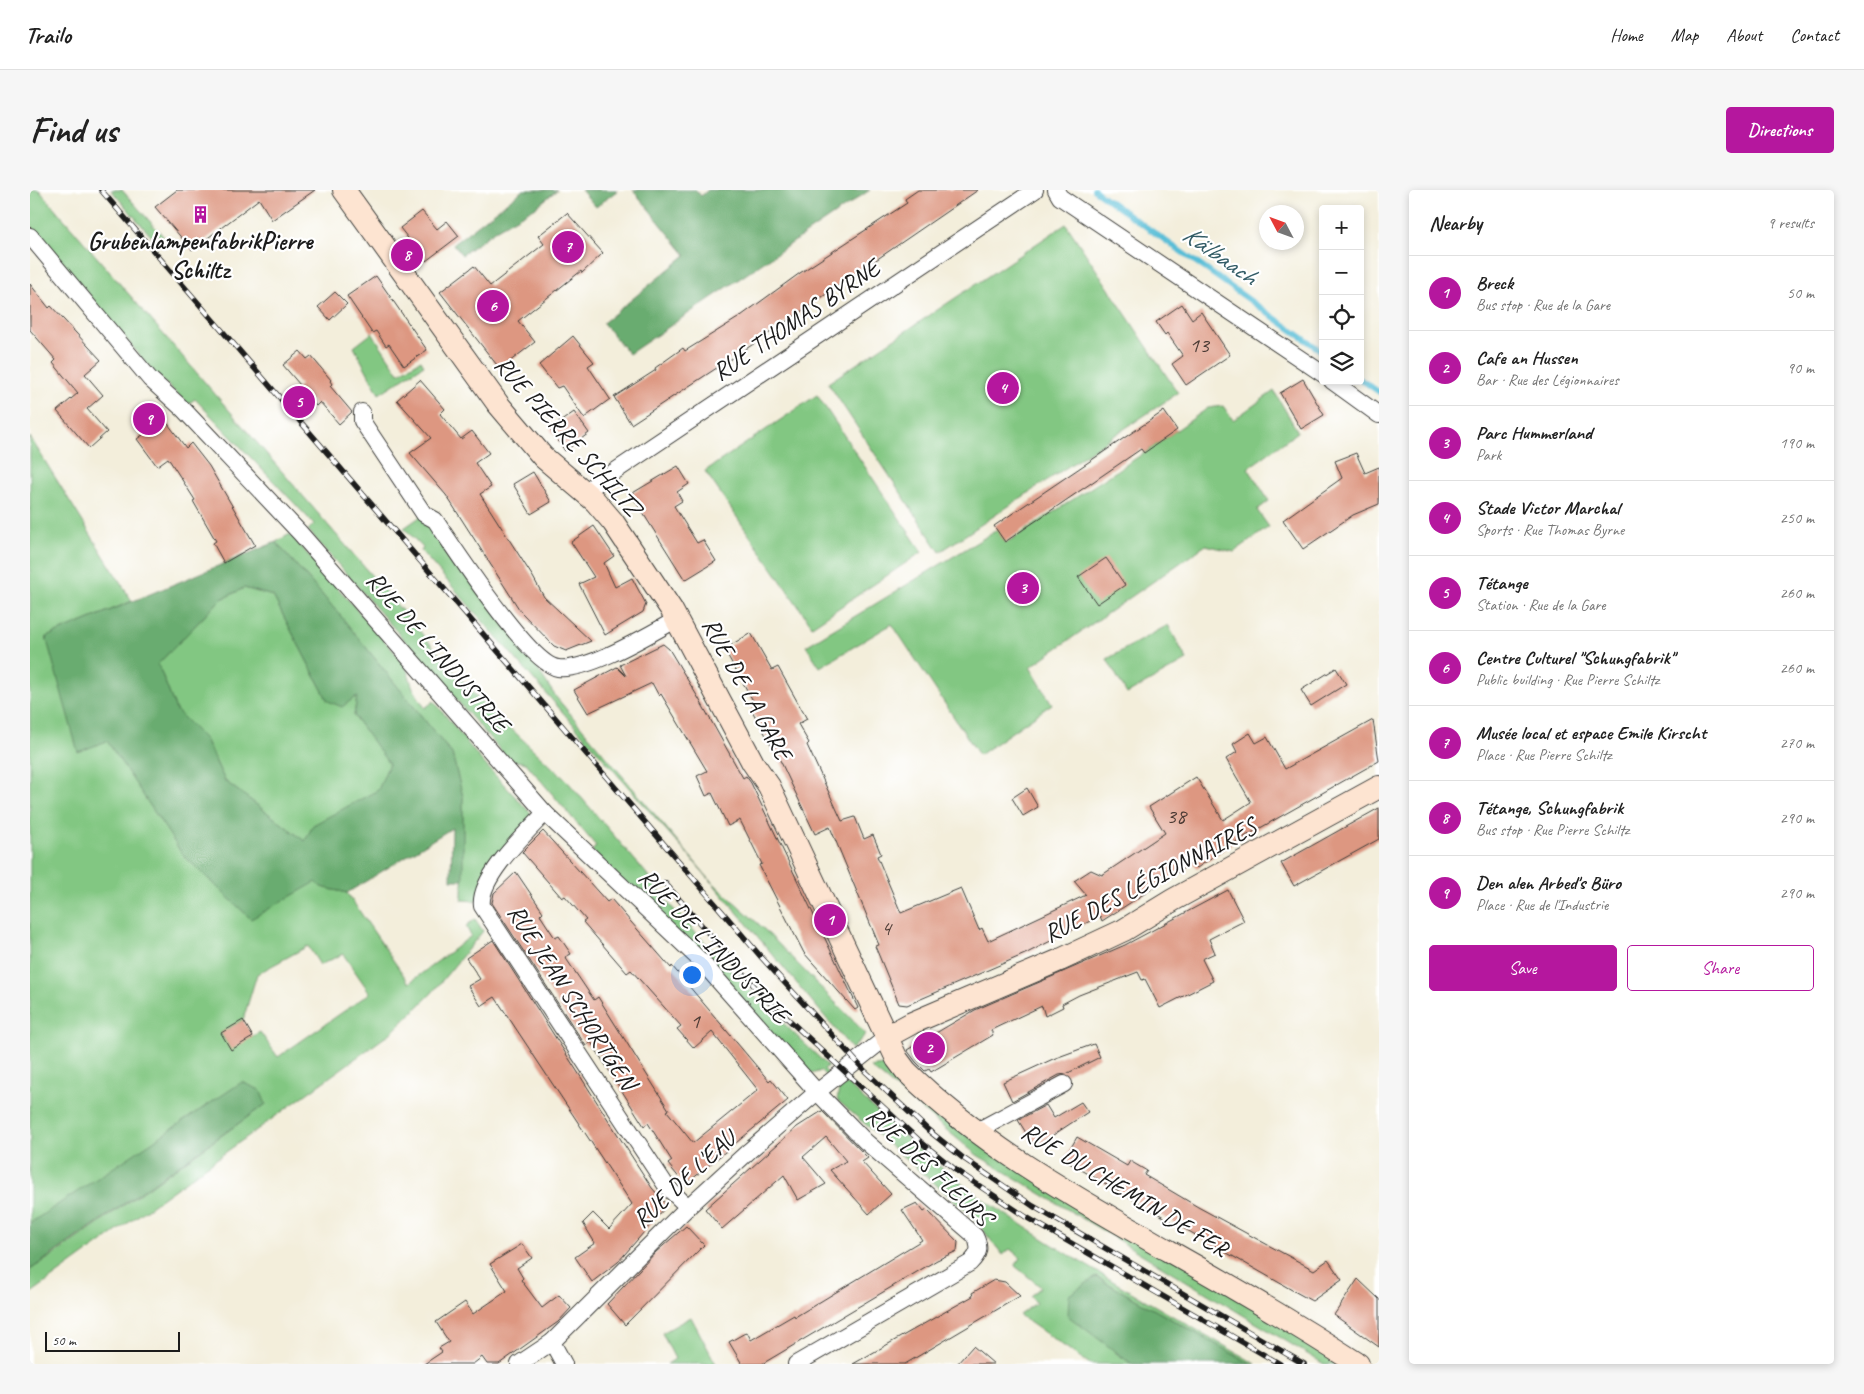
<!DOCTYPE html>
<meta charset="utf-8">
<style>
:root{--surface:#fff;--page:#f6f6f6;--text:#222;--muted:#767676;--line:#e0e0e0;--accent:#b5179e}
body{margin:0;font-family:Caveat,sans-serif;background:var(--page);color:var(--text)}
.controls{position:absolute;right:15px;top:15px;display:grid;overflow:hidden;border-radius:5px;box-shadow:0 2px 8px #0003}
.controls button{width:45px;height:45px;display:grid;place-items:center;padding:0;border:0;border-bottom:1px solid var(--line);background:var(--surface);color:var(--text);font:25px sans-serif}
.compass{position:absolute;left:1229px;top:15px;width:45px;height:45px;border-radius:50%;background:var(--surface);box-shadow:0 2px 8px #0003;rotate:311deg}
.scale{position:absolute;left:15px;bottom:12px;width:135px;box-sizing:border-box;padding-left:5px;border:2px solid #1c1c1c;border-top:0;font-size:14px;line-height:18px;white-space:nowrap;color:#1c1c1c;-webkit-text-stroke:4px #fff;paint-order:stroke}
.you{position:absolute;left:661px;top:784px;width:18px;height:18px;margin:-12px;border:4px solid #fff;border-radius:50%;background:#1a73e8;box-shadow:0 0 0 8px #1a73e833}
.badge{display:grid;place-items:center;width:32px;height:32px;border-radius:50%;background:var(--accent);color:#fff;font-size:16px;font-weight:700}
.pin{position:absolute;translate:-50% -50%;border:2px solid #fff;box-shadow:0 1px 5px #0006}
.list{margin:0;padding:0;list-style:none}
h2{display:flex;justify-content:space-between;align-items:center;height:65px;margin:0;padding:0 20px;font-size:21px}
h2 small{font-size:16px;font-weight:400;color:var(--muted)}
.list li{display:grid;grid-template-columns:32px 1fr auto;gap:15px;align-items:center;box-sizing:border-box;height:75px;padding:0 20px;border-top:1px solid var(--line)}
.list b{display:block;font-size:19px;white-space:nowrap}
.list p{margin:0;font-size:16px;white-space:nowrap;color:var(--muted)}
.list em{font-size:16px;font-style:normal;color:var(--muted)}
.actions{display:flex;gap:10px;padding:15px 20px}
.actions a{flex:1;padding:11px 0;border:1px solid var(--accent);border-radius:5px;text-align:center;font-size:18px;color:var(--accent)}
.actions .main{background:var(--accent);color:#fff}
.icon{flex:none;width:28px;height:28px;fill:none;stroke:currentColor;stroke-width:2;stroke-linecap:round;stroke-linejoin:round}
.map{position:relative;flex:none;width:1349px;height:1174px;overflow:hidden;border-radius:5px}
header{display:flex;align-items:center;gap:30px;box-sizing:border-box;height:70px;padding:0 25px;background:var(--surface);border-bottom:1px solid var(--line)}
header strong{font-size:24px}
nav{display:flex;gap:28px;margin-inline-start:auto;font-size:18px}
.intro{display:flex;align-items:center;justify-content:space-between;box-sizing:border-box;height:120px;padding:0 30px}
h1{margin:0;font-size:35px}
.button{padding:12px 22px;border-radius:5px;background:var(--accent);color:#fff;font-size:18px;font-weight:700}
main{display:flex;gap:30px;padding:0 30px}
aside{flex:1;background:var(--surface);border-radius:5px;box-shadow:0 2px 8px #0003}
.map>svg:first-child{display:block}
</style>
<header>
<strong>Trailo</strong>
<nav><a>Home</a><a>Map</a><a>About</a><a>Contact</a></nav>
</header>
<div class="intro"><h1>Find us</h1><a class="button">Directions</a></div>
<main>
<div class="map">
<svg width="1349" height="1174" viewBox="0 0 1349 1174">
<rect width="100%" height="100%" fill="#fff"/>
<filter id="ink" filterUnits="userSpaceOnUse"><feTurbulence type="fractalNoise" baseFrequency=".02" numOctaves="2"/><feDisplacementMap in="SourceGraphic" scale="10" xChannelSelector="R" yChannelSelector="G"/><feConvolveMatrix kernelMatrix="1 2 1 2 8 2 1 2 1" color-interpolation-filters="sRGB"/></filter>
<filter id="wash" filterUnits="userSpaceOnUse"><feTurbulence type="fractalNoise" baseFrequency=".0096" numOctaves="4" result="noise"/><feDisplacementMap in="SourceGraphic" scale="20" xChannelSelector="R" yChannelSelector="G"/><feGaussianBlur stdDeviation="1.12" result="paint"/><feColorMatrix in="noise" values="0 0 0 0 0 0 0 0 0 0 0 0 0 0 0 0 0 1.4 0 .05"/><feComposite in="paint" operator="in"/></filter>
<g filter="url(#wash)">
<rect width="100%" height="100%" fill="#f3eedb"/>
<g fill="#82c782" stroke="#4f724f" fill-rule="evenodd">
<path d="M 0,0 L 9,0 L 443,503 L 538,592 L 622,690 L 636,711 L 728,809 L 798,876 L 794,879 L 811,897 L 817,894 C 860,933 902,973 950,1007 C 1038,1068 1133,1120 1226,1174 L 1221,1174 L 1066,1087 L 1086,1163 L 1102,1174 L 1060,1174 L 989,1125 L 1006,1113 L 1000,1106 L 1011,1097 L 985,1076 L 991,1068 L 980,1059 L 973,1065 L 939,1023 L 807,910 L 809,899 L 791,881 L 778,885 L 562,661 L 566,656 L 496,573 L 478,569 L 278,340 L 284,334 L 165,209 L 158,214 L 126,185 L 0,34 Z"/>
<path d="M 81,0 L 92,0 L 134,47 L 127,53 Z"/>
<path d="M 1036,34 L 1148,203 L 910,362 L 798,193 Z"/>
<path d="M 342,143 L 369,183 L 391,170 L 394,175 L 349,204 L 324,157 Z"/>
<path d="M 1244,201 L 1268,242 L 1218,278 L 1239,311 L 1227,320 L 1239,337 L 1204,362 L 1176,355 L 1000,477 L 1022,514 L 949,565 L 862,434 L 790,477 L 776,456 L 967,340 L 976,353 L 1114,263 L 1178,218 L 1193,216 L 1203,230 Z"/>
<path d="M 787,205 L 892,362 L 782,436 L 675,281 Z"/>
<path d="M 0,247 L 102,411 L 17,447 L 77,550 L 153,665 L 286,692 L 291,697 L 317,703 L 379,793 L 441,746 L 436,736 L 445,729 L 453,741 L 401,804 L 362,842 L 0,1104 L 0,1080 L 25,1064 L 236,914 L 0,1033 ZM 278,756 L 290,775 L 313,764 L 340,803 L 248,867 L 230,842 L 201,859 L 191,843 L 213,830 L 227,784 Z"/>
<path d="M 394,324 L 471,423 L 526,507 L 680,690 L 733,738 L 836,844 L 822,859 L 680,690 L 391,361 L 393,358 L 374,338 Z"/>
<path d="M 260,344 L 375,474 L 383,498 L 395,518 L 404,511 L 451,570 L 508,631 L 451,707 L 444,711 L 432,710 L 433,607 L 422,564 L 309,424 L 246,352 Z"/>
<path d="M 214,398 L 243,406 L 298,511 L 327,506 L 324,526 L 359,573 L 349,600 L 284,635 L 275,651 L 195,591 L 175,549 L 146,520 L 128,474 L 190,410 Z"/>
<path d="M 1138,435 L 1157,470 L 1097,504 L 1077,469 Z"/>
<path d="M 859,874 L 1316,1174 L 1294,1174 L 947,965 L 840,877 Z"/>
<path d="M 661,1127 L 686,1174 L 637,1174 L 645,1169 L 632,1143 Z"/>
</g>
<g fill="#69ac70" stroke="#426446" fill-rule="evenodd">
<path d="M 493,0 L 527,0 L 506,17 L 467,39 L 432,65 L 423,54 Z"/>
<path d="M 551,0 L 588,0 L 566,17 Z"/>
<path d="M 603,0 L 666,0 L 671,6 L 678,0 L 840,0 L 599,164 L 573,133 L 656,65 Z"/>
<path d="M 246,352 L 309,424 L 422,564 L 433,607 L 433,690 L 421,690 L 422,638 L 317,703 L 291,697 L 286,692 L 221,729 L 153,665 L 77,551 L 48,562 L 16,447 ZM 214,398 L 243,406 L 298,511 L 312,517 L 327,506 L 324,526 L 359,574 L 348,600 L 283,635 L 275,651 L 195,591 L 175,549 L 146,520 L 128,474 L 190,410 Z"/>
<path d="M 212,892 L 230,900 L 236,914 L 0,1080 L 0,1033 Z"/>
<path d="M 1066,1087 L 1221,1174 L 1102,1174 L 1038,1126 L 1039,1105 Z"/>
</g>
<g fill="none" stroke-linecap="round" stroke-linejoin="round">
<g stroke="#59bed7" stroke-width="5.5">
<path d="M 1064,0 L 1293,162"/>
<path d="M 1330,189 L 1349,202"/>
</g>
</g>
<g id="blocks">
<g fill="#dd9781">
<path d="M 147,0 L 285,0 L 242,30 L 229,9 L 162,60 L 125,17 Z"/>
<path d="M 888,0 L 948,0 L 725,153 L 601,234 L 584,207 L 626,180 L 625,178 L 653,158 L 655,161 L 708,128 L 770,83 L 877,13 L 875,9 Z"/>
<path d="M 392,21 L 407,39 L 417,31 L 429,46 L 396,71 L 370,38 Z"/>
<path d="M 537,23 L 573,63 L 552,83 L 551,81 L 488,131 L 505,152 L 470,179 L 410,102 L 444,76 L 460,96 L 514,54 L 508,46 Z"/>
<path d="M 346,86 L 397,160 L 374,176 L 359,154 L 356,156 L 346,141 L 342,143 L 317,106 Z"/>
<path d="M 0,94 L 19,118 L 21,116 L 71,170 L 55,184 L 73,205 L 57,219 L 77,242 L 59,258 L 27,221 L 48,203 L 23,173 L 26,170 L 0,140 Z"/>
<path d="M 305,102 L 317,114 L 300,130 L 288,117 Z"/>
<path d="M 1152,114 L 1162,129 L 1171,122 L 1200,165 L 1156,195 L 1142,174 L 1153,166 L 1137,143 L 1135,145 L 1126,132 Z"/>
<path d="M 543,146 L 564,172 L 558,176 L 580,209 L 554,228 L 532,196 L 527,198 L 509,175 Z"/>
<path d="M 270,161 L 277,169 L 281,166 L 301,190 L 300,191 L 302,194 L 300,196 L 322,222 L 309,234 L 290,212 L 286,216 L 279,208 L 274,212 L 264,201 L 270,195 L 253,175 Z"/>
<path d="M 1273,189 L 1294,225 L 1271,239 L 1250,203 Z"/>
<path d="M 390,190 L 415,219 L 410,224 L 431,249 L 442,241 L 459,263 L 445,273 L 461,297 L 450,304 L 503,387 L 514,407 L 561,451 L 536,461 L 524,456 L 491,422 L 416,305 L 380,263 L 401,248 L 367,210 Z"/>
<path d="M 124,215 L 156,258 L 161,253 L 179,276 L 225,355 L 194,373 L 183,353 L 186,351 L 163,311 L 165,310 L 138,268 L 127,276 L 107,249 L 114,244 L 104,230 Z"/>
<path d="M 1134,221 L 1147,240 L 1114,263 L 1111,259 L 975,352 L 964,336 Z"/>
<path d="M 544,222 L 559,243 L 535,261 L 520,239 Z"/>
<path d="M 1326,263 L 1335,283 L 1349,277 L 1349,314 L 1323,325 L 1273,359 L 1253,330 L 1312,288 L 1305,271 Z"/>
<path d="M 648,276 L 659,294 L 647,302 L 652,311 L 644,316 L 667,353 L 673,350 L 686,371 L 655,390 L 601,304 Z"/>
<path d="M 503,282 L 521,312 L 501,324 L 483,294 Z"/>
<path d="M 564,336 L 584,366 L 574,373 L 585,397 L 602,388 L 616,414 L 613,422 L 575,445 L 549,394 L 564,387 L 541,352 Z"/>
<path d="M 1076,368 L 1095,395 L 1067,414 L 1048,387 Z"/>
<path d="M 721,443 L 742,480 L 748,477 L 777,529 L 768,534 L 779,553 L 777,555 L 812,631 L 825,627 L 834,649 L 843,645 L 851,664 L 847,666 L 871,723 L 931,698 L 949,740 L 952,738 L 958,751 L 1056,705 L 1044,691 L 1061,680 L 1072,685 L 1135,643 L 1119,617 L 1166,587 L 1193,630 L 1221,612 L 1196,569 L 1207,562 L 1203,554 L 1220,543 L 1226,553 L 1237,547 L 1255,579 L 1343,530 L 1349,571 L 1200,655 L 1167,678 L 1162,673 L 1072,731 L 1070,726 L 995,764 L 877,815 L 869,814 L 845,756 L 849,755 L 800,637 L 785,644 L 750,570 L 721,519 L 726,516 L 694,459 Z"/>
<path d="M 633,454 L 639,459 L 669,509 L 713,588 L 716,586 L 721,593 L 828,818 L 825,820 L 774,763 L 729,675 L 732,674 L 710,630 L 698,636 L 682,603 L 676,606 L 667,586 L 677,581 L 631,504 L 629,506 L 622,493 L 558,523 L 544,500 L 587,477 L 596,486 L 590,475 Z"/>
<path d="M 1306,478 L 1316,494 L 1281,516 L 1271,500 Z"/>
<path d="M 997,598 L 1008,617 L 993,626 L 982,608 Z"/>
<path d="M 1349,618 L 1349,649 L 1264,696 L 1251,673 Z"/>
<path d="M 513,641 L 577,712 L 581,709 L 641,778 L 642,776 L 739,891 L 741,889 L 758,910 L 655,995 L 638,974 L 642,971 L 618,933 L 614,936 L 561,852 L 556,856 L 479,739 L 462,713 L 464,703 L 486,682 L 513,722 L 510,725 L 525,748 L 529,746 L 541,764 L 535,767 L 564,810 L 568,807 L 639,920 L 637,921 L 663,953 L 728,900 L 682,842 L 664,858 L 647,839 L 651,836 L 601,780 L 597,783 L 553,732 L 556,730 L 535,706 L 532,708 L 492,662 Z"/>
<path d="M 1198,700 L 1214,731 L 1179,749 L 1185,763 L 1172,769 L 1183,791 L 1130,818 L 1115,789 L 1112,790 L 1108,782 L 1049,805 L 1032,814 L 1033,817 L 1015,826 L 1012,816 L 997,823 L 961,840 L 963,845 L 901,882 L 899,879 L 895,881 L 886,872 L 877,860 L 945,820 L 1095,755 Z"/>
<path d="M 463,750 L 622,998 L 635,1013 L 634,1019 L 588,1072 L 562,1092 L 545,1067 L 565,1053 L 553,1033 L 563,1023 L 579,1039 L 602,1014 L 465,807 L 451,816 L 438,796 L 450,789 L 436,768 Z"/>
<path d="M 213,830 L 223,847 L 201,860 L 191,843 Z"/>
<path d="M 1064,854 L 1070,867 L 1036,884 L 1029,885 L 982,911 L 973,892 L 1023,869 Z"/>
<path d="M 1051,912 L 1058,922 L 1005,957 L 988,930 L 1016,915 L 1024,928 Z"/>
<path d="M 792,921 L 838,968 L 832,972 L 861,1004 L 839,1024 L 800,980 L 816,971 L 796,947 L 773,967 L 796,994 L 768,1010 L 754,985 L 692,1039 L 675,1019 L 767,937 Z"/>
<path d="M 1047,947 L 1097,976 L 1100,971 L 1117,981 L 1114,985 L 1168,1017 L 1284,1080 L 1298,1070 L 1312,1090 L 1282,1111 L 1262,1100 L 1034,970 Z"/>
<path d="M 887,1013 L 894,1022 L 897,1020 L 928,1052 L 927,1061 L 907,1070 L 732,1174 L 712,1174 L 699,1152 L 717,1142 L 721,1150 L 764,1125 L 765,1127 L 892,1050 L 872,1020 Z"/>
<path d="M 656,1036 L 674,1055 L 595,1135 L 577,1114 L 626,1062 Z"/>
<path d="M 492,1054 L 502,1068 L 487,1078 L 493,1088 L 491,1090 L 512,1118 L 529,1105 L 541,1118 L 528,1132 L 469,1174 L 457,1174 L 452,1167 L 443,1174 L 394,1174 L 412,1162 L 409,1158 L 419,1152 L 406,1132 L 435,1112 L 443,1124 L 477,1101 L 460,1074 Z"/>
<path d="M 1328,1089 L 1349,1109 L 1349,1157 L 1304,1125 Z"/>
<path d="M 964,1090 L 975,1092 L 990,1106 L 875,1174 L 823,1174 L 943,1106 L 942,1103 Z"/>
<path d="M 943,1156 L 964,1174 L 927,1174 Z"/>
</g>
</g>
</g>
<g filter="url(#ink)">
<use href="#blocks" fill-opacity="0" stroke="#3c3c39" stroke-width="1"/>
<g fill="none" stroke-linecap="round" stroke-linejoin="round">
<defs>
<g id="street">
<path d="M 1026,0 L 1030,7 L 1293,184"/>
<path d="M 0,46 L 120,189 L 153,219 L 270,343 L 515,623 L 670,770 L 787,902 L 835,951 L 945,1046 C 951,1058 949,1064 940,1073 L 766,1174"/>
<path d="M 1302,191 L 1349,225"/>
<path d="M 332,222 L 332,231 L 394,324 L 405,330 C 424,358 499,474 528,478 C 557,482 620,444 647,429"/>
<path d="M 554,302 L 1005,0"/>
<path d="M 515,623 C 496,643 448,688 452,716 L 637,997 L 658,1017"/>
<path d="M 947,941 L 1034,894"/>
<path d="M 522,1152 L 534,1174"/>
<path d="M 489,1174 L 522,1152 L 658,1017 L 719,961 L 787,902 L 858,846"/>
</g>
<g id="secondary">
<path d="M 314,0 L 468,214 L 513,267 L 565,311 L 583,332 L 641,419 L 723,573 L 739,596 L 867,869 L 876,881 C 952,956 1046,1008 1139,1061 C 1203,1097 1266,1134 1328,1174"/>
<path d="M 858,846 L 882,833 L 1030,770 L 1094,740 L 1143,710 L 1349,597"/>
</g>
</defs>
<use href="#street" stroke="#3c3c39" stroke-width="18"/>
<use href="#secondary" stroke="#3c3c39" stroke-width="24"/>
<use href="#street" stroke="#fff" stroke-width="16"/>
<use href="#secondary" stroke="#fde4d1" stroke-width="22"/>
<defs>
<g id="rail">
<path d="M 71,0 L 732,768 L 835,881 L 898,940 L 933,968 L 1003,1016 L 1274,1174"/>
<path d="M 635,693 L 732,805 L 892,953 L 927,981 L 996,1027 L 1250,1174"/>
</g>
</defs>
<use href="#rail" stroke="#1c1c1c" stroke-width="5.5"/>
<use href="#rail" stroke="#fff" stroke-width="4" stroke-dasharray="11" stroke-linecap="butt"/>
</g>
</g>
<defs>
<symbol id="building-bare" viewBox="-9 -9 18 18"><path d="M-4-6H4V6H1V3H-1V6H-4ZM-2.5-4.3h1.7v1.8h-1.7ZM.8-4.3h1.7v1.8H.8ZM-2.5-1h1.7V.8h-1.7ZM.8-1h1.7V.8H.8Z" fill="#b5179e" stroke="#fff" stroke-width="2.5" paint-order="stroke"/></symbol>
</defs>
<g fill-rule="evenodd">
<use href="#building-bare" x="158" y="12" width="25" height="25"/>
</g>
<g text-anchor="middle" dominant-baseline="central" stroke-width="4.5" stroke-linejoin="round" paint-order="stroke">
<g font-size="22" fill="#4c3b35">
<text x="1169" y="155">13</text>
<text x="1146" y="626">38</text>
<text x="856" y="738">4</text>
<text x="665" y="831">1</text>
</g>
<g font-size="25" font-weight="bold" fill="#1c1c1c" stroke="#fff">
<text x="170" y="51">GrubenlampenfabrikPierre<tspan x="170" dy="29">Schiltz</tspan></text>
</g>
<g font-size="25" fill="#1c1c1c" stroke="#fff">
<text transform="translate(766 130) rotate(-34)">RUE THOMAS BYRNE</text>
<text transform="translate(538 246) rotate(48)">RUE PIERRE SCHILTZ</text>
<text transform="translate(408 462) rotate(49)">RUE DE L'INDUSTRIE</text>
<text transform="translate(717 499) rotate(61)">RUE DE LA GARE</text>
<text transform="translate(1120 690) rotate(-28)">RUE DES LÉGIONNAIRES</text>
<text transform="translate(684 756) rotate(46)">RUE DE L'INDUSTRIE</text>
<text transform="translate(542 807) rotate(57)">RUE JEAN SCHORTGEN</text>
<text transform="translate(899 976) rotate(43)">RUE DES FLEURS</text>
<text transform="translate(654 989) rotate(-43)">RUE DE L'EAU</text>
<text transform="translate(1095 1000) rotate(31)">RUE DU CHEMIN DE FER</text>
</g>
<g font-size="26" font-style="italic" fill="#345d67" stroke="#fff">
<text transform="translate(1190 65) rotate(35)">Kälbaach</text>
</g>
</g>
</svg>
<div class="controls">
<button>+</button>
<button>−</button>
<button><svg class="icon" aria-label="locate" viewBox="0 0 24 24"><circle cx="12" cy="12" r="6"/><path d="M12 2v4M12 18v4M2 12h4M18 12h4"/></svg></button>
<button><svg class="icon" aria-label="layers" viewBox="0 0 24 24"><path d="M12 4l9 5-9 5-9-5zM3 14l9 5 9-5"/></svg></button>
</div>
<svg class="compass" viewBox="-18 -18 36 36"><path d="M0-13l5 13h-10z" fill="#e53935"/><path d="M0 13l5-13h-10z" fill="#767676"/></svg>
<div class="scale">50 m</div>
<div class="you"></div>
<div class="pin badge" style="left:800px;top:730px">1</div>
<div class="pin badge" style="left:899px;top:858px">2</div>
<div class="pin badge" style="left:993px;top:398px">3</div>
<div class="pin badge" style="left:973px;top:198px">4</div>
<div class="pin badge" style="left:269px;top:212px">5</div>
<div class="pin badge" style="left:463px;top:116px">6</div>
<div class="pin badge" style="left:538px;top:57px">7</div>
<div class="pin badge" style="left:377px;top:65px">8</div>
<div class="pin badge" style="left:119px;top:229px">9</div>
</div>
<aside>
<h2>Nearby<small>9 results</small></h2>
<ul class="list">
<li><span class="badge">1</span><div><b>Breck</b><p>Bus stop · Rue de la Gare</p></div><em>50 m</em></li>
<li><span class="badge">2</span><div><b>Cafe an Hussen</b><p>Bar · Rue des Légionnaires</p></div><em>90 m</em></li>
<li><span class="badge">3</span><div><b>Parc Hummerland</b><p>Park</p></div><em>190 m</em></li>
<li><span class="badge">4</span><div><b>Stade Victor Marchal</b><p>Sports · Rue Thomas Byrne</p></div><em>250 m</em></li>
<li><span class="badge">5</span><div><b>Tétange</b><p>Station · Rue de la Gare</p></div><em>260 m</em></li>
<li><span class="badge">6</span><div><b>Centre Culturel &quot;Schungfabrik&quot;</b><p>Public building · Rue Pierre Schiltz</p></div><em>260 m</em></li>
<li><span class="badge">7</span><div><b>Musée local et espace Emile Kirscht</b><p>Place · Rue Pierre Schiltz</p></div><em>270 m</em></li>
<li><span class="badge">8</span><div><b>Tétange, Schungfabrik</b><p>Bus stop · Rue Pierre Schiltz</p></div><em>290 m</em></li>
<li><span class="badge">9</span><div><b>Den alen Arbed's Büro</b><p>Place · Rue de l'Industrie</p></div><em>290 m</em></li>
</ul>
<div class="actions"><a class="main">Save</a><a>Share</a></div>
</aside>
</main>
